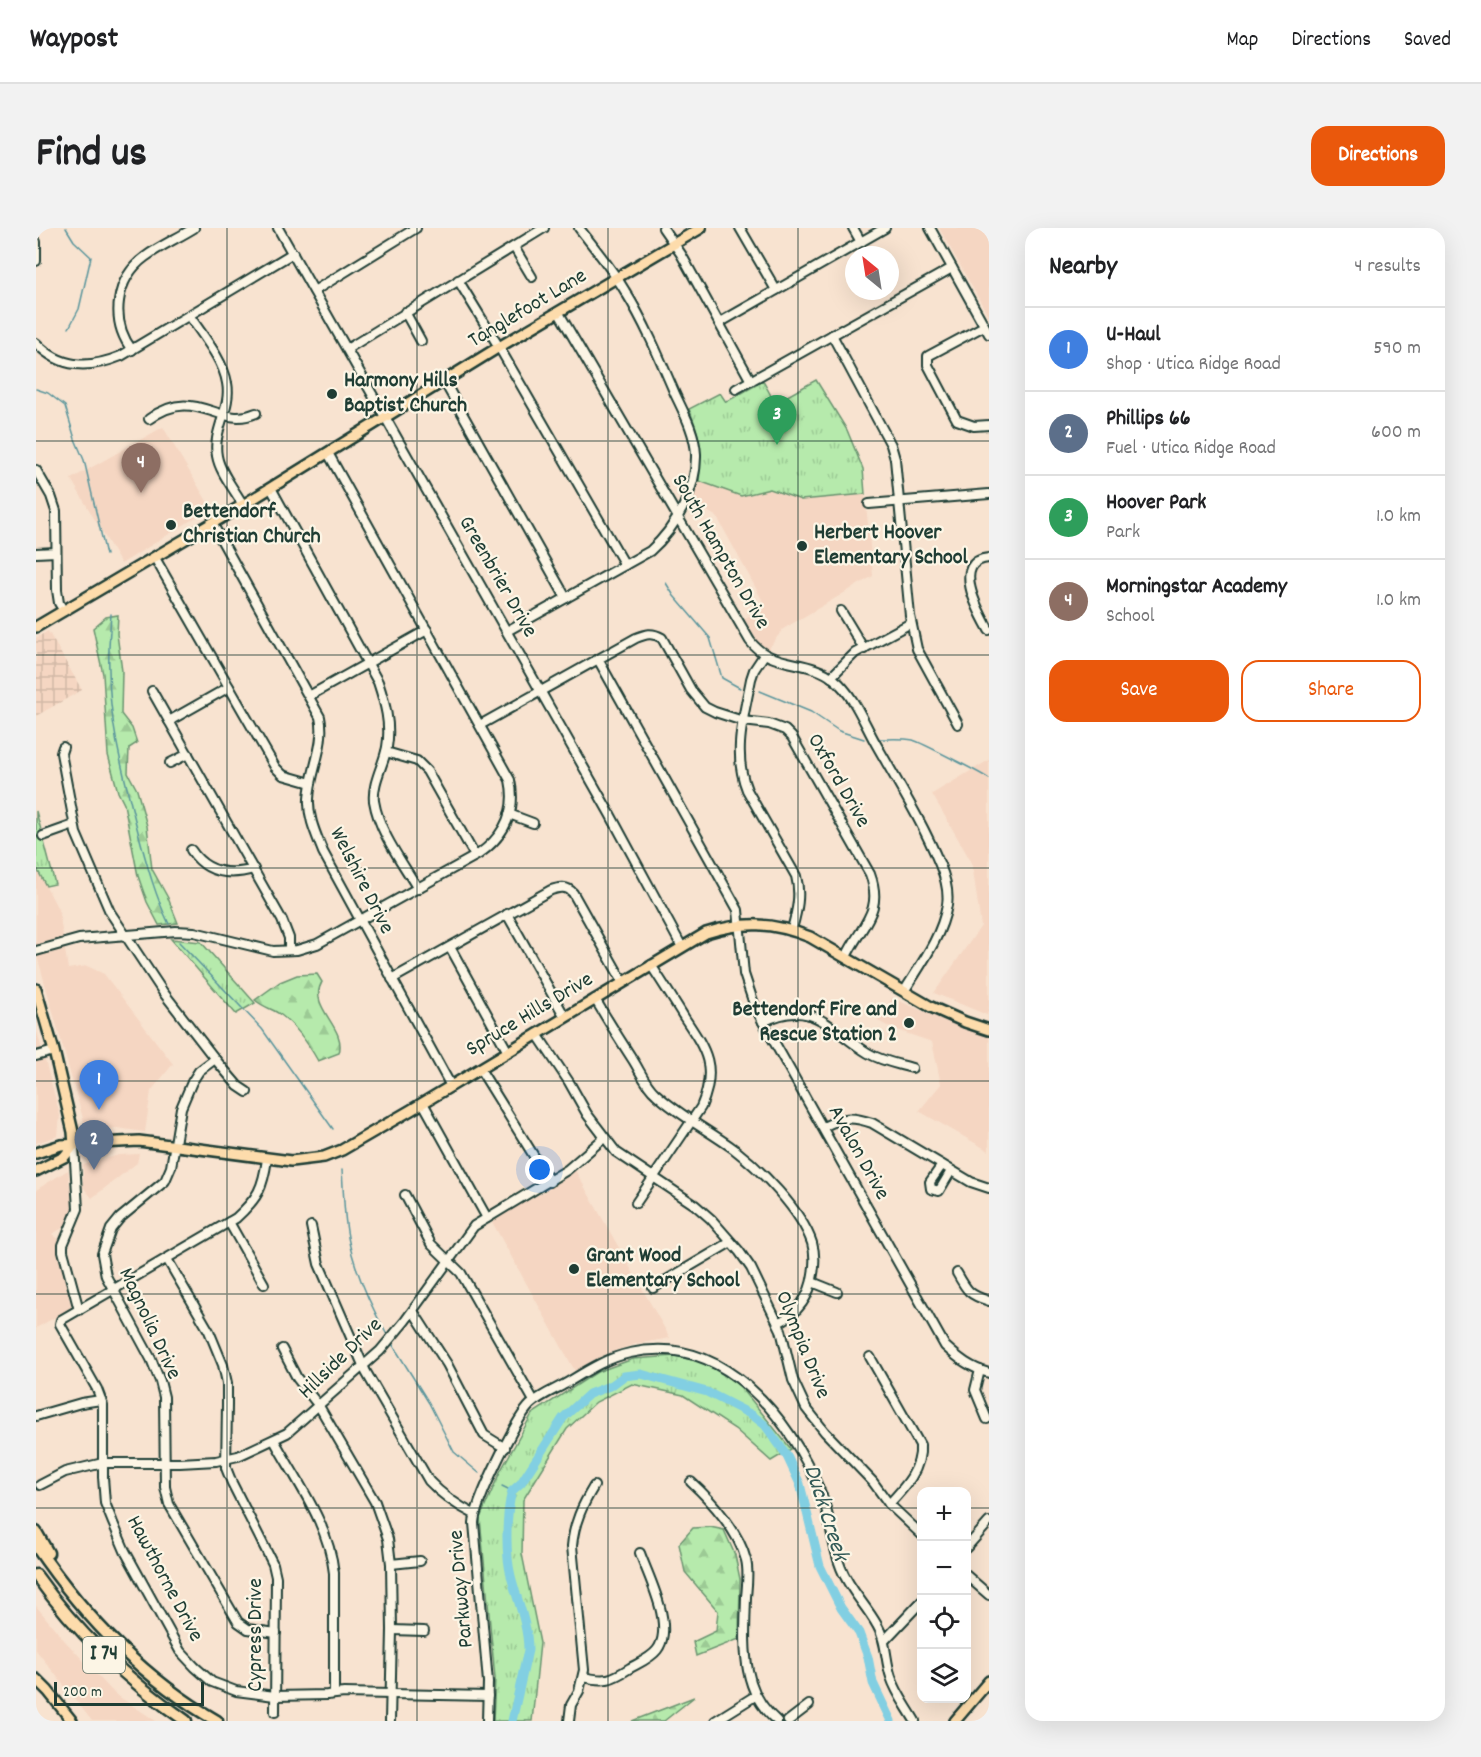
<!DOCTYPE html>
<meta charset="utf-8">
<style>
:root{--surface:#fff;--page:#f2f2f2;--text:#202124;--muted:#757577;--line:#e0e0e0;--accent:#ea580c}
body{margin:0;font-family:Dekko,sans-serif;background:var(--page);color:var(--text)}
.controls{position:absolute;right:18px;bottom:18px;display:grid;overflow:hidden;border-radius:12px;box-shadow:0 6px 24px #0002}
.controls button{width:54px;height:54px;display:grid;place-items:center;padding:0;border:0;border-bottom:2px solid var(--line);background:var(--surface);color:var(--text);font:30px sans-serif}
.compass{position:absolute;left:809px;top:18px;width:54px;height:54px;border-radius:50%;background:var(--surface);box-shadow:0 6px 24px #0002;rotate:330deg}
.scale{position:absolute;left:18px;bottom:15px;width:150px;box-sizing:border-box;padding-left:6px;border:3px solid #1f3d34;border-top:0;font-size:16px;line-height:21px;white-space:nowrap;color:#1f3d34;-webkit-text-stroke:4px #fcf5e5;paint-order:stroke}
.you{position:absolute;left:504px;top:942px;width:21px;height:21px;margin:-15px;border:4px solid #fff;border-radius:50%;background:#1a73e8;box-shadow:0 0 0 9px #1a73e833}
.badge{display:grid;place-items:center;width:39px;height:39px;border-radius:50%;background:var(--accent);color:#fff;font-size:20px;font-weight:700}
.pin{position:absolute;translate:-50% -50px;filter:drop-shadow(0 2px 3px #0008)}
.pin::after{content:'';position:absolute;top:32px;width:21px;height:18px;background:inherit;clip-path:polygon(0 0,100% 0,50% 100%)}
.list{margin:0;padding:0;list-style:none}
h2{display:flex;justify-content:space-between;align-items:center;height:78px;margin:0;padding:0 24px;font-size:26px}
h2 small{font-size:20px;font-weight:400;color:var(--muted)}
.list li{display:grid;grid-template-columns:39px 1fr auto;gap:18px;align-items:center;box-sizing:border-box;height:84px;padding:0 24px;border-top:2px solid var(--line)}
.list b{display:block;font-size:22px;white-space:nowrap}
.list p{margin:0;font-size:20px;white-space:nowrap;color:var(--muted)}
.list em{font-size:20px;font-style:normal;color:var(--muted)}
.actions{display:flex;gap:12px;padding:18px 24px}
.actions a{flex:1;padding:14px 0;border:2px solid var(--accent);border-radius:18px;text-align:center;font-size:21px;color:var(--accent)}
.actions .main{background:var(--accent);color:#fff}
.icon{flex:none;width:33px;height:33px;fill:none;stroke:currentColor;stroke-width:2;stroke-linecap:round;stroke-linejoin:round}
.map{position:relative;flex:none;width:953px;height:1493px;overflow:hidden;border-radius:18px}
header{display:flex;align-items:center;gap:36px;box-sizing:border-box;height:84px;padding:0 30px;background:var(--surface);border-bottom:2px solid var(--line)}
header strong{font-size:28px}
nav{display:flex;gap:33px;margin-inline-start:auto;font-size:21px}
.intro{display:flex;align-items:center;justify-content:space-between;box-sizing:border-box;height:144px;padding:0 36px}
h1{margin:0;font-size:42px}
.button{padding:15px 27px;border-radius:18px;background:var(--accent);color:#fff;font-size:21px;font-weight:700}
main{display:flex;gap:36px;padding:0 36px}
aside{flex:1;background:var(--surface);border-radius:18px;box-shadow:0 6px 24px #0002}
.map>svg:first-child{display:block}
</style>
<header>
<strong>Waypost</strong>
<nav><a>Map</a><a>Directions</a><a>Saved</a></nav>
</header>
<div class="intro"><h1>Find us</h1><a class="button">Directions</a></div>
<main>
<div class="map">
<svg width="953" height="1493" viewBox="0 0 953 1493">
<defs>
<pattern id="industrial-grid" width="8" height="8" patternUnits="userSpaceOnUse" patternTransform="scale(1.5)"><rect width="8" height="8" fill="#f5d6c2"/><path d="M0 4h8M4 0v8" fill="none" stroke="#d2b9a7"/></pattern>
<pattern id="forest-firs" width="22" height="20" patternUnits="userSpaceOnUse" patternTransform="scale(1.5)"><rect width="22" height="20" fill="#b6eaac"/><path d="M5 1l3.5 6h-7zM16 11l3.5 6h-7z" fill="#9cca95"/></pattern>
<pattern id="park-tufts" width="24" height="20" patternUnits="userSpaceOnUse" patternTransform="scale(1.5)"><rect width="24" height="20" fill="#b6eaac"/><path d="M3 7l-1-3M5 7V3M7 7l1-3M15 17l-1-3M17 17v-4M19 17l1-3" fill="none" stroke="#9cca95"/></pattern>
</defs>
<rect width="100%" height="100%" fill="#f8e3d0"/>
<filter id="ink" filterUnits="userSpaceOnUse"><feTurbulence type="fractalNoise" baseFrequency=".0167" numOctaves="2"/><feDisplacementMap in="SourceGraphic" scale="12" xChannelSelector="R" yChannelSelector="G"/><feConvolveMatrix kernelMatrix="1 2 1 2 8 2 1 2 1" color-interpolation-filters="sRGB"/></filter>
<g filter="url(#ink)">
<g fill="#f5d6c2">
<path d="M 903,0 L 953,0 L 953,89 Z"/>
<path d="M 127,199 L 175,280 L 85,336 L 35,251 Z"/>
<path d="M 663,253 L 705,268 L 734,261 L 765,272 L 829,266 L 837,348 L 747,401 L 731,423 L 723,417 L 708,391 L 729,377 L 681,289 L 657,274 Z"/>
<path d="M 953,532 L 953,778 L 951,787 L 898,765 L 945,698 L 936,635 L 896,566 Z"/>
<path d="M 0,639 L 23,683 L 32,741 L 51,738 L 68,746 L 137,836 L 115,863 L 109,904 L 81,900 L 53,903 L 48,894 L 0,724 Z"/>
<path d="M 856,770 L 931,802 L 953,807 L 953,923 L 883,883 L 905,856 L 896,814 L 855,800 L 842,793 Z"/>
<path d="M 0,800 L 24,887 L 22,908 L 0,915 Z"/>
<path d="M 103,926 L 101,935 L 56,970 L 47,959 L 47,937 L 83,927 Z"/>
<path d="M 32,942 L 37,982 L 30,998 L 16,1006 L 24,1012 L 21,1024 L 36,1080 L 0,1100 L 0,962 Z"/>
<path d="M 539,942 L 634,1110 L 600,1116 L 572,1125 L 539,1143 L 455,992 L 506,965 Z"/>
<path d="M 0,1378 L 29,1413 L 79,1466 L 120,1493 L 56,1493 L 0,1422 Z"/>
</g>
<path fill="url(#industrial-grid)" d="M 12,403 L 46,462 L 0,488 L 0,410 Z"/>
<g fill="url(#forest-firs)" stroke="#6a9470" stroke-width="1.5">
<path d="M 82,387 L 81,406 L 86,443 L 85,486 L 96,500 L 101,515 L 93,520 L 92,545 L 101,562 L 111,598 L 116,641 L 132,670 L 142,695 L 123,697 L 111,674 L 102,648 L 88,576 L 82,564 L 72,527 L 67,446 L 57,400 L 70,389 Z"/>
<path d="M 281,746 L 286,754 C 271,779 311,799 303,825 L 282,833 C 273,817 260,798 245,787 C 237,781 227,779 219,772 L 244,754 L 261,747 Z"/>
<path d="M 674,1299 L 688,1302 L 699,1327 L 704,1351 L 703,1411 L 660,1428 L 657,1414 L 680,1403 L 682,1383 L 649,1344 L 643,1316 L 657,1300 Z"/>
<path d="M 658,1469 L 628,1493 L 596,1493 Z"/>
</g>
<g fill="url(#park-tufts)" stroke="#6a9470" stroke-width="1.5">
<path d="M 780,152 L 811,202 L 827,241 L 829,266 L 765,272 L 734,261 L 705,268 L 663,253 C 667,225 664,207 653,181 L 684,165 L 690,174 L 727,153 L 739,175 Z"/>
<path d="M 0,583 L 19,656 L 10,658 L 0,639 Z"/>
<path d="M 135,711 L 165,714 L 219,775 L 200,786 Z"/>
<path d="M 639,1128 L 670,1135 L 704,1158 L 755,1221 L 735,1233 L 699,1201 L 647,1167 L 596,1156 L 560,1174 L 531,1201 L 487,1272 L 486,1326 L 504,1415 L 496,1493 L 457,1493 L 459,1450 L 444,1290 L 464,1244 L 496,1186 L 561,1144 L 597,1131 Z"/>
</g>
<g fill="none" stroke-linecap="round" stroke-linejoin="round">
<g stroke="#5a959c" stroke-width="1.5">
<path d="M 30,0 L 38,13 L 55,29 L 43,81 L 33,100"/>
<path d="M 0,161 L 12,165 L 29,178 L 39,211 L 48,232 L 70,327"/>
<path d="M 630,355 L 638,368 L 674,410 L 686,450 L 704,460"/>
<path d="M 75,386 C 74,404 72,423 73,441 C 73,495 88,548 101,600 C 110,633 118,665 133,696"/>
<path d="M 724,463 L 775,484 L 803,503 L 828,511"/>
<path d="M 843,511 C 854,511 866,510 877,512 C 884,514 949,547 953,551"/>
<path d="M 143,714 L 226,801 L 297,901"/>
<path d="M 306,942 C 308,970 308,999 316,1026 C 324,1054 337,1082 351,1107"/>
<path d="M 355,1114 L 393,1175 L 418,1224 L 443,1245"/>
<path d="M 466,1258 L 476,1263"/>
</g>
<path stroke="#82cfe2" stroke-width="9" d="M 476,1493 L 492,1422 C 492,1396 481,1372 475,1348 C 469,1324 470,1286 476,1263 L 485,1255 L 527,1190 L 553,1166 L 576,1157 L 588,1148 L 605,1146 L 671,1164 L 716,1187 L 729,1197 L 739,1211 L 750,1226 L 764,1256 L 784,1338 L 805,1380 L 823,1405 L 832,1429 L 837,1455 L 855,1493"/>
<defs>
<g id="minor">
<path d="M 242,0 L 574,586 L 646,719"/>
<path d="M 627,0 L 645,26 L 715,153"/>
<path d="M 704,0 L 740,62"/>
<path d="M 817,0 L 825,14"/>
<path d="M 894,0 L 953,106"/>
<path d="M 0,14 L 0,33"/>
<path d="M 478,19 L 496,49"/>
<path d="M 422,52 L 463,119 L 589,337"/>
<path d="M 278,63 L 380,0"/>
<path d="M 369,84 L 385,113"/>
<path d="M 523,85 L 714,413 C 735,441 772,430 798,451 C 818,467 828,495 840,516 C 862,555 887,595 904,637 C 909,649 913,664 911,677 C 906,708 885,736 869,762"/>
<path d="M 153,87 C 166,107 187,131 191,155 C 196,180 176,203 181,228 C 184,245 199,262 207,277"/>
<path d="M 683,95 L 849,0"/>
<path d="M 948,98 L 892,128 L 892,137 L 921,192 L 938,198 L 953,197"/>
<path d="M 796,107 L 855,217 L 859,231 L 874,388 L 881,421 L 922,496"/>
<path d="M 0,115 C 25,141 53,141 85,128 L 257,25"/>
<path d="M 311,121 L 508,0"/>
<path d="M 96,122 C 74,93 79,51 109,29 C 124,18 142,10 158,0"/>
<path d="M 408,153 L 530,370"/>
<path d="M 700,161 L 916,40"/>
<path d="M 113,191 C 161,156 182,202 220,185"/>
<path d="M 0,242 L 15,268 L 20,283 L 21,362 L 23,375 L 28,383"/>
<path d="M 235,260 L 342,454 C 349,475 355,496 351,519 C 348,536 336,555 338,573 C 343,604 366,634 382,661"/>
<path d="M 833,276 L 953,266"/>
<path d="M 176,295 L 284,489 C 290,517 274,543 273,571 C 272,590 280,606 287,624 L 415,858"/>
<path d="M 0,325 L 20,324"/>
<path d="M 119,330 L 239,539 L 247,547 L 275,555"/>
<path d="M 953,330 C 914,333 943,384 953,402"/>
<path d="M 805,383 L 828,421"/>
<path d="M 471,403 L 614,323 C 640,300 661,261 660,226 C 659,205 648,185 639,166 C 624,131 609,95 589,63 C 576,41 559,20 543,0"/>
<path d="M 728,427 L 718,442 L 715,451 C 708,488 696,525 711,562 L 760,648 C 765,667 761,683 756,701"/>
<path d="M 563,433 L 702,682 L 708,746 L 718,776 L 727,794 L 909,1118 C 923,1131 935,1140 953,1145"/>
<path d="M 795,449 L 819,425 L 875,395"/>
<path d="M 116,463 L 246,692 L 253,710 L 253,722"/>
<path d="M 273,468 L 391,402"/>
<path d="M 133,493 L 193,459"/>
<path d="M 444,497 L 600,410 C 610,406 616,404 626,410 L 655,462 L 669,479 L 679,484 L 707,493 L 733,496 L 749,502 L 756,509 L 834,646 C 848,684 825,697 810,729"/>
<path d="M 27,519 L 25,525 L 40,605 L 74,684 L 127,764 L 179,831 L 202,858 L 211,864"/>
<path d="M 350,524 L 381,533 L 391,543 L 439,628"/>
<path d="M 134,535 L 152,526"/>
<path d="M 473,586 L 497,595"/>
<path d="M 7,608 L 38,597"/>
<path d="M 155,622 C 170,645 193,648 218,641"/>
<path d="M 471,686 L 529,789"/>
<path d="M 414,719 L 472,824"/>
<path d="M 0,723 L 43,711 L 140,703 L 158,704 L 237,723 L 261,722 L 281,716 L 443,626 C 468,608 481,584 474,552 L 292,225"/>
<path d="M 356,751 L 515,662 C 524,659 531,658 537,665 L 587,754"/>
<path d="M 559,771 C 571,791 584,812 597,832 C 604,843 610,858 620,866 C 644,888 672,902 698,921 C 725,942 765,982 776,1015 C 779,1025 779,1035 777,1046 C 774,1068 762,1085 742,1095"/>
<path d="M 727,794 C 776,769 793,801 832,825 C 845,833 862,836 876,840"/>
<path d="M 501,806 L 533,854 L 551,886 L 580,924 L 659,977 L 675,991 L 703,1023 L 715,1040 L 745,1102 L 757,1152 L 770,1180 L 789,1204 L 837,1254 L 853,1276 L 886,1307"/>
<path d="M 0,828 L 18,823"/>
<path d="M 179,831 L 163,843 L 156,854 L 145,880 L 135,939 L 129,953 L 84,990 L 75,1001 L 66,1026 L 70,1048 L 115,1131 L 124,1153 L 128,1169 L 129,1259 L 133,1276 L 202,1394 L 212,1401 L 240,1405"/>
<path d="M 444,841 L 514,954"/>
<path d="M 387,875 L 451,990"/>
<path d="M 787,899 C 807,889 815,888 836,895 L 935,954 L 953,960"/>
<path d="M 38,917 L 42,981 L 27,1017 L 27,1023 L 43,1082"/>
<path d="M 231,931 C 227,960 222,970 200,990 L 25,1092 L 24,1096 L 61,1161 L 67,1177 L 67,1249 L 69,1275 L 77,1295 L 89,1323 L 144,1423 L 159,1439 L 176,1454 L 200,1463 L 239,1468 L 291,1467 L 308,1465 L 452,1468"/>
<path d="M 906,937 L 894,954 L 895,961 L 903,963 L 915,943"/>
<path d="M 369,967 L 395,1016 L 425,1045 L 498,1173"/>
<path d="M 600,975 L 665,879 C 682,839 670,822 648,789 C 637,771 626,754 615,737"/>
<path d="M 193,994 L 228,1056"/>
<path d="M 275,998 L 283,1036 L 330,1144 L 393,1253 C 407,1268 420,1277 438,1286"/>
<path d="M 131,1031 L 173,1103 L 187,1137 L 191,1155 L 191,1177 L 190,1240 L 196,1255 L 237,1336 L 240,1349 L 239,1484"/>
<path d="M 921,1045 C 931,1063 933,1067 953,1073"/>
<path d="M 776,1054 L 801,1064"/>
<path d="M 617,1060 L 695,1014"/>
<path d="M 377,1083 L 411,1136 L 448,1207 L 469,1220"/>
<path d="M 246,1121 L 261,1150 L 283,1178 L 339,1274 L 352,1311 L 355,1336 L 356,1402 L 354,1493"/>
<path d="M 834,1129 L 884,1217 C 886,1241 869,1259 853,1276"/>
<path d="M 944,1142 L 939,1162 L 951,1191"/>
<path d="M 0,1188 L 45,1175 L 65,1172"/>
<path d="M 238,1212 C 261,1254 293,1296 298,1345 L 298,1466"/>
<path d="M 655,1254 C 676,1273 703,1304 710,1332 C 713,1344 711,1357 710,1369 C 709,1413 703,1462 741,1493"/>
<path d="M 4,1257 L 29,1244 L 67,1235 L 144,1235 L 180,1233 L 202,1228 L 251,1205 L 344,1123 L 369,1093 L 438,998 L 531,942 L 568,910"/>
<path d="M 930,1320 L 953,1294"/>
<path d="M 355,1336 L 384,1333"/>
<path d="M 930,1347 L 953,1367"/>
<path d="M 356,1402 L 388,1403"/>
<path d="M 848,1413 L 886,1373"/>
<path d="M 547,1449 C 570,1454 575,1452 594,1440 C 603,1435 615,1430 621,1422 C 639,1399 613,1350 604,1325"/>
<path d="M 451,1493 L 452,1454 L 438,1295 C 439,1275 479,1192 494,1177 C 503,1168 518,1162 529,1156 C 549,1144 570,1130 594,1125 C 687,1104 753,1189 785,1265 C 795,1289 795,1316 805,1340 C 813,1361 830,1377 841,1397 C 851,1413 849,1432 855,1449 C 860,1465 871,1479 879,1493"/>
<path d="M 533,1493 L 535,1477 L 543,1463 L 548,1442 L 536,1318 C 538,1295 546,1278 558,1258"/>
<path d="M 679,1493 L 719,1468"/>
<path d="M 752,1493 L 773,1477"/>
</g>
<g id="major">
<path d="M 0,399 L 207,277 L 463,119 L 665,0"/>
<path d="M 0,761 L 18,823 L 37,904 L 38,917"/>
<path d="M 0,925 L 25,917 L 103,913 L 255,933 L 288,929 L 306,922 L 375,882 L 670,705 C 709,693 736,694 774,709 L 895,779 L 929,794 L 953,802"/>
<path d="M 0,943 L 28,929 L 38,917"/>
<path d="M 0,1451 L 12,1463 L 36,1493"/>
<path d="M 919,1493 L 953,1453"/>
</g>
<g id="highway">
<path d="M 0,1304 L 12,1325"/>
<path d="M 0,1318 C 47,1387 108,1451 181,1493"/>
<path d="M 0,1347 C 41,1405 92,1453 150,1493"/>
</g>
</defs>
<use href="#minor" stroke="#1f3d34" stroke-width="12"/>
<use href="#major" stroke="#1f3d34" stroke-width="14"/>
<use href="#highway" stroke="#1f3d34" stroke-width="15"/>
<use href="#minor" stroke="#fcf5e5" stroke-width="8"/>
<use href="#major" stroke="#fddcac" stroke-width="9"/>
<use href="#highway" stroke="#fddcac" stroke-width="10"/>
</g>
</g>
<path fill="none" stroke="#1f3d34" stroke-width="1.5" stroke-opacity="0.55" d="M 191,0 L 191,1493M 381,0 L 381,1493M 572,0 L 572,1493M 762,0 L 762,1493M 0,213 L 953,213M 0,427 L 953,427M 0,640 L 953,640M 0,853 L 953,853M 0,1066 L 953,1066M 0,1280 L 886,1280M 930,1280 L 953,1280"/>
<g fill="#1f3d34" stroke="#fcf5e5" stroke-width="2">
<circle cx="296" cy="166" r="6"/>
<circle cx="135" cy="297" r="6"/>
<circle cx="766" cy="318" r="6"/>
<circle cx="873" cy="795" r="6"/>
<circle cx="538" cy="1041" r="6"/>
</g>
<g text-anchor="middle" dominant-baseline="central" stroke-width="4.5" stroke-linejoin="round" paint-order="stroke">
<rect fill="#fcf5e5" stroke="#617469" stroke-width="1.5" x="47" y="1409" width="42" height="36" rx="4.5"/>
<g font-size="21" font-weight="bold" fill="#1f3d34">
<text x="68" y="1427">I 74</text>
</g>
<g font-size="22" fill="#1f3d34" stroke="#fcf5e5">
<text transform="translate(492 81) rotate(-31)">Tanglefoot Lane</text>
<text transform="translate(684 324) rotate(60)">South Hampton Drive</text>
<text transform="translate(461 349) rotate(60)">Greenbrier Drive</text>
<text transform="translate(802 553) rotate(60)">Oxford Drive</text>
<text transform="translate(325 653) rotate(63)">Welshire Drive</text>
<text transform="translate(494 787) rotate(-31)">Spruce Hills Drive</text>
<text transform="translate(822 925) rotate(61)">Avalon Drive</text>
<text transform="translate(113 1096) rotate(65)">Magnolia Drive</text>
<text transform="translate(766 1117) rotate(68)">Olympia Drive</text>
<text transform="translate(305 1131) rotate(-44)">Hillside Drive</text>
<text transform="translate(128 1351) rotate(62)">Hawthorne Drive</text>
<text transform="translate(426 1361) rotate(-95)">Parkway Drive</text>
<text transform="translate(220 1407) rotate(-90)">Cypress Drive</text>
</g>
<g font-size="22" font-weight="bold" fill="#1f3d34" stroke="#fcf5e5" text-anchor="start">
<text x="308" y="153">Harmony Hills<tspan x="308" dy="25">Baptist Church</tspan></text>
<text x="147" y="284">Bettendorf<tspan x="147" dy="25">Christian Church</tspan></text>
<text x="778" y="305">Herbert Hoover<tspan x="778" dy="25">Elementary School</tspan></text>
<text x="861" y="782" text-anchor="end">Bettendorf Fire and<tspan x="861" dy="25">Rescue Station 2</tspan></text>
<text x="550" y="1028">Grant Wood<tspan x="550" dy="25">Elementary School</tspan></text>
</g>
<g font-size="24" font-style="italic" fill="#335a57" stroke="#fcf5e5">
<text transform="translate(789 1285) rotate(72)">Duck Creek</text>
</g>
</g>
</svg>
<div class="controls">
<button>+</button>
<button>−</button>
<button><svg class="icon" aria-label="locate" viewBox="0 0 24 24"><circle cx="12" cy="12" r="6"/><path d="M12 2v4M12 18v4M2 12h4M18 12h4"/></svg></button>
<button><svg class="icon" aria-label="layers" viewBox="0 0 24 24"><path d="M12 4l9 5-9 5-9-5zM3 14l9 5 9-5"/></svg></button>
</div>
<svg class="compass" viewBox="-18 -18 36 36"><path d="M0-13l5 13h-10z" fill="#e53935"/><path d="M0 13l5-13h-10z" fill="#757577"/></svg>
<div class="scale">200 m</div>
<div class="you"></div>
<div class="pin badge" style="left:63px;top:882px;background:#3f7fe0">1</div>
<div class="pin badge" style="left:58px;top:942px;background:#5c6f8a">2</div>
<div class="pin badge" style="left:741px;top:217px;background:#2e9e5b">3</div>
<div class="pin badge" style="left:105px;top:265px;background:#8d6e63">4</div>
</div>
<aside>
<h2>Nearby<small>4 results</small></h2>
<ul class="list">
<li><span class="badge" style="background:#3f7fe0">1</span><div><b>U-Haul</b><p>Shop · Utica Ridge Road</p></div><em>590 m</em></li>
<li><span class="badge" style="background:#5c6f8a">2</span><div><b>Phillips 66</b><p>Fuel · Utica Ridge Road</p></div><em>600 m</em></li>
<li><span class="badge" style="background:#2e9e5b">3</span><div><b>Hoover Park</b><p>Park</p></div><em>1.0 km</em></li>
<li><span class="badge" style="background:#8d6e63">4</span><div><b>Morningstar Academy</b><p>School</p></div><em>1.0 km</em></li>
</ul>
<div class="actions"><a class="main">Save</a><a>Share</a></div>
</aside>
</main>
